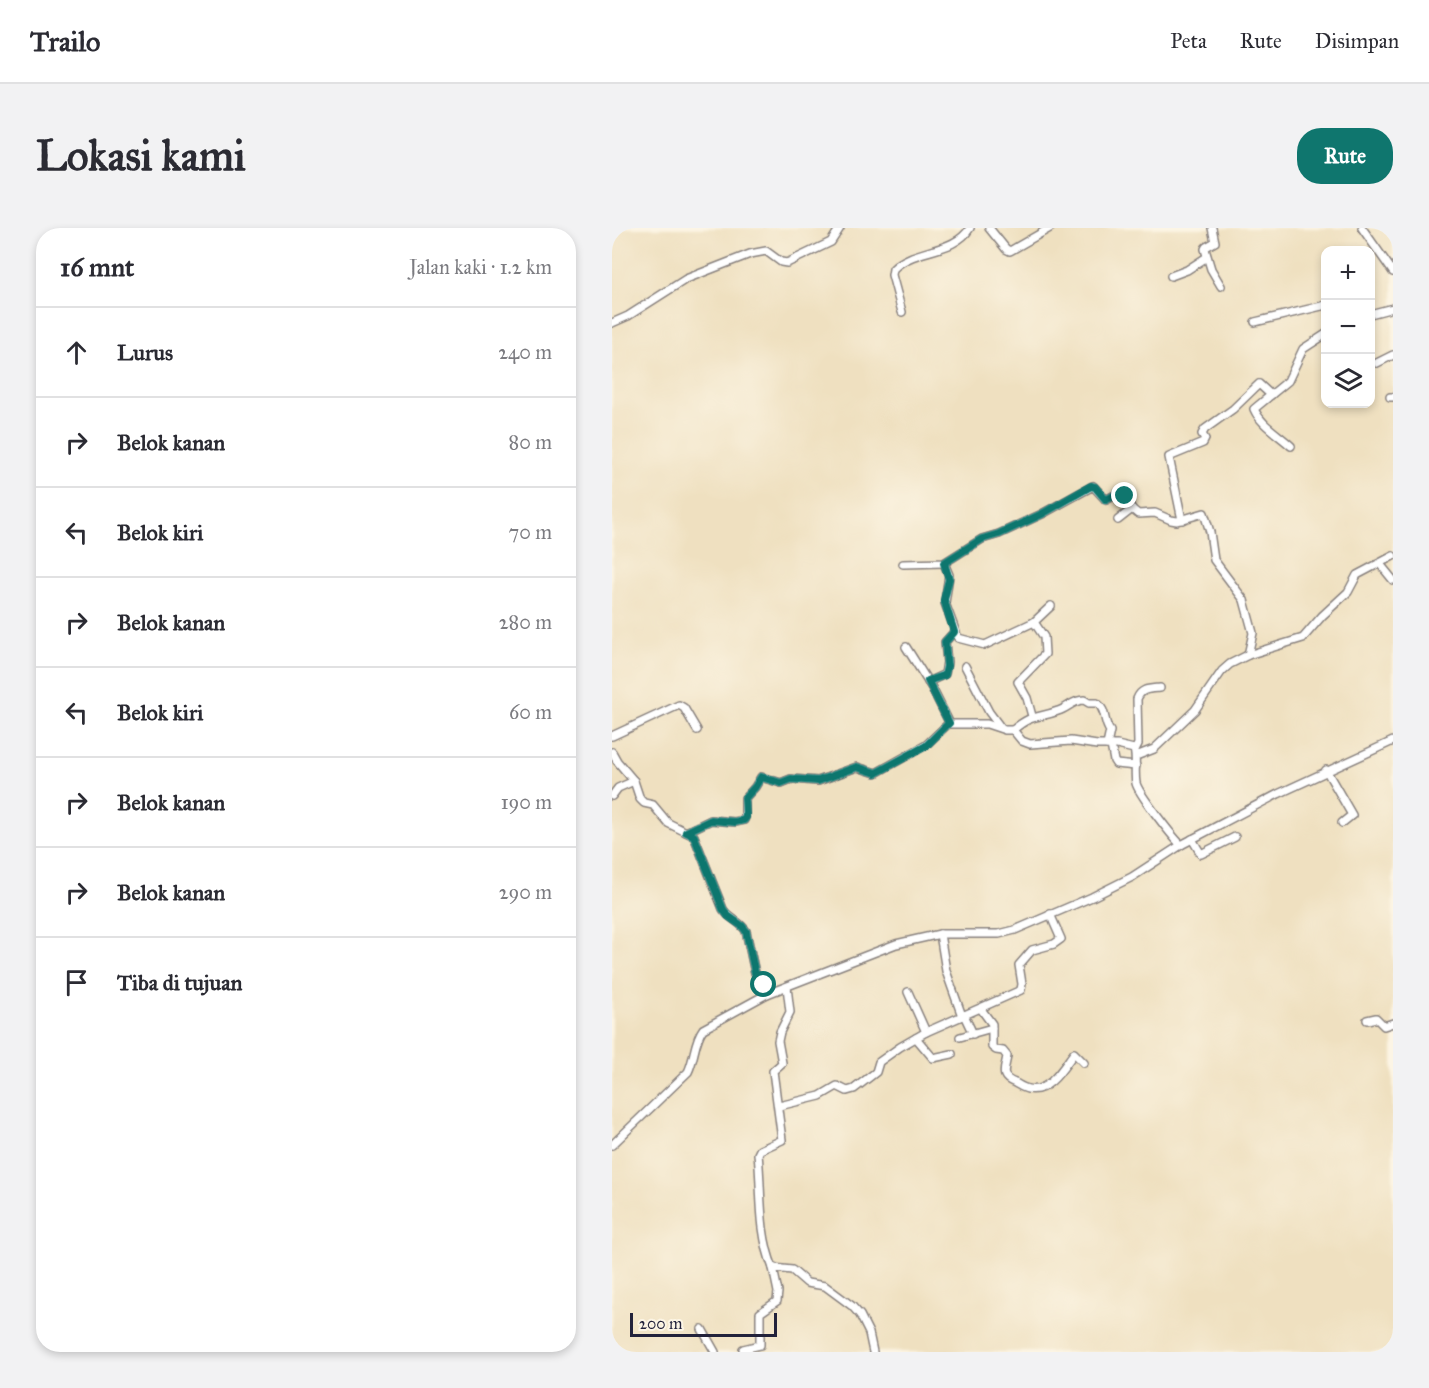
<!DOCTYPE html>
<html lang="id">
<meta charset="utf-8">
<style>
:root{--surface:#fff;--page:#f2f2f3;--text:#2b2b33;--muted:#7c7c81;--line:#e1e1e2;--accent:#0f766e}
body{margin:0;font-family:"IM FELL Great Primer",serif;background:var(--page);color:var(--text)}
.controls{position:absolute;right:18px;top:18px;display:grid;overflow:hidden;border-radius:12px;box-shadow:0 3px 9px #0003}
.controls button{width:54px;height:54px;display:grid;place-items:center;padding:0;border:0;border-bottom:2px solid var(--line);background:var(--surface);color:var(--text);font:30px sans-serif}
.scale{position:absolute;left:18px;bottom:15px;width:147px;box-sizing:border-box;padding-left:6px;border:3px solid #22223b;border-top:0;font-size:16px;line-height:21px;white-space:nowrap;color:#22223b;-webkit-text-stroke:4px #fcf5e5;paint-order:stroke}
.stop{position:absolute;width:18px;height:18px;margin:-14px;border:4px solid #0f766e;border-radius:50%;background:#fff}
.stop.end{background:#0f766e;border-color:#fff;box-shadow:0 2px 6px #0008}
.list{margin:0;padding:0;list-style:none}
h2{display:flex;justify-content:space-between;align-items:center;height:78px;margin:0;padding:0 24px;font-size:26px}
h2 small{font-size:20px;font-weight:400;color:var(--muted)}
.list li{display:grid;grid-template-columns:39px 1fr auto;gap:18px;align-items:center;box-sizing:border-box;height:90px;padding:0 24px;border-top:2px solid var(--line)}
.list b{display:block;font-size:22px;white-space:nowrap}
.list em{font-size:20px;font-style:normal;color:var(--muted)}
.icon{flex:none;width:33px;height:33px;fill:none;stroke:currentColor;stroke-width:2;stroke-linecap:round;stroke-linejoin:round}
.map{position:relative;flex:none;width:781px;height:1124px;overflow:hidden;border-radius:24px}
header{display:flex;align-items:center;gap:36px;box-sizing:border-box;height:84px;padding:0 30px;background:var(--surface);border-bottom:2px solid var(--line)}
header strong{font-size:28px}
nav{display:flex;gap:33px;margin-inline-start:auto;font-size:21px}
.intro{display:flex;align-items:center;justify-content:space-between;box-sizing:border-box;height:144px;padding:0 36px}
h1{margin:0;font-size:42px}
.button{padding:15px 27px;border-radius:24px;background:var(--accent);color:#fff;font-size:21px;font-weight:700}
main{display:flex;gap:36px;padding:0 36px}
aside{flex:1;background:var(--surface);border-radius:24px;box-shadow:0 3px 9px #0003}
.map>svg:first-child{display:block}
</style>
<header>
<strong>Trailo</strong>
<nav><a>Peta</a><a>Rute</a><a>Disimpan</a></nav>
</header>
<div class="intro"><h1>Lokasi kami</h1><a class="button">Rute</a></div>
<main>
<aside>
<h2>16 mnt<small>Jalan kaki · 1.2 km</small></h2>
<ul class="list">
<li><svg class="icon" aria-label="ahead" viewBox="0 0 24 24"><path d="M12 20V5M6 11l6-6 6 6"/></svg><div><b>Lurus</b></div><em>240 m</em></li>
<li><svg class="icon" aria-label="right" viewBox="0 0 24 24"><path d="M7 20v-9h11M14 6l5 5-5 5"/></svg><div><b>Belok kanan</b></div><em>80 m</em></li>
<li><svg class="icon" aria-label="left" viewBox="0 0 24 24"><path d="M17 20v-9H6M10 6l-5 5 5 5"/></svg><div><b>Belok kiri</b></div><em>70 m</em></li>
<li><svg class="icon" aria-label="right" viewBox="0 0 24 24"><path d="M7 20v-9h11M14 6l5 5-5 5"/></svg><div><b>Belok kanan</b></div><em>280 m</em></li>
<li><svg class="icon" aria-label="left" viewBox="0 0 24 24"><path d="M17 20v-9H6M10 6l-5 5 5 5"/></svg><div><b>Belok kiri</b></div><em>60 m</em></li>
<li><svg class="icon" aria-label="right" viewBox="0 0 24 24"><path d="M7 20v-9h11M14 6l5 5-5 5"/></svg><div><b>Belok kanan</b></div><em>190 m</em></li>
<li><svg class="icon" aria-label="right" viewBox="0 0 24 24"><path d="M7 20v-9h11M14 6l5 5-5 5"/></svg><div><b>Belok kanan</b></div><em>290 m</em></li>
<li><svg class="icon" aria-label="arrive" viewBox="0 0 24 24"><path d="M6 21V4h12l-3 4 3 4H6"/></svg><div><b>Tiba di tujuan</b></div></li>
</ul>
</aside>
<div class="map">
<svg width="781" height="1124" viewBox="0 0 781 1124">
<rect width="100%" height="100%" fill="#fcf5e5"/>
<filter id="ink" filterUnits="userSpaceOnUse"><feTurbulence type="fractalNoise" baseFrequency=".0167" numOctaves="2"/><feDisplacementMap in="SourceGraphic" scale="12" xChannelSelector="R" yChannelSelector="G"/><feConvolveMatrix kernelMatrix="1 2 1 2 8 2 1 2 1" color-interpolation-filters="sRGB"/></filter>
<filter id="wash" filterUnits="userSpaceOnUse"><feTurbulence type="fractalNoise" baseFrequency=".008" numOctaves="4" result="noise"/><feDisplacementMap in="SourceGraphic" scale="24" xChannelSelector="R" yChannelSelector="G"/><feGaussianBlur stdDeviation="1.35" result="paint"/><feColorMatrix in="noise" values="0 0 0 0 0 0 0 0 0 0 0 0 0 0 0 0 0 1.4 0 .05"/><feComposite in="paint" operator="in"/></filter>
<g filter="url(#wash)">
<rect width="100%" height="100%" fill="#efe0c0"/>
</g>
<g filter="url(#ink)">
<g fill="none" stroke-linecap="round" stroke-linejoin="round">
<defs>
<g id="minor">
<path d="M 377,0 L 394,21 L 398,23 L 438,0"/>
<path d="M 600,0 L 603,14 L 594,19 L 593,21 L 599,41 L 609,58"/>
<path d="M 750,0 L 781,44"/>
<path d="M 559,48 L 575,42 L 595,29"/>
<path d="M 290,84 L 280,47 L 281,41 C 301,20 342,26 358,0"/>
<path d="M 758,86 L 781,80"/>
<path d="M 643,94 L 714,77"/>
<path d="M 0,95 L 16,88 L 74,51 L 138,26 L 154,23 L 169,34 L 175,35 L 219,14 L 228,0"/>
<path d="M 765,135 L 781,127"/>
<path d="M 778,169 L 781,169"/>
<path d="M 679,218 C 666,206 649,197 642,181 L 676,153 L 691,121 L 714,106"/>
<path d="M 506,292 L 520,281"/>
<path d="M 570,292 L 557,229 L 591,215 L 593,211 L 590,206 L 593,201 L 621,181 L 647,156 L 659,167"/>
<path d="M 332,335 L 337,347 L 333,375 L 346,410 L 373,417 L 422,394"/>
<path d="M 291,336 L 332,335 L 370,311 L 387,306 L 430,286 L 481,258 L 494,272 L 505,266 L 510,265 L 520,281 L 526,286 L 543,285 L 559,292 L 565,293 L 592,285 L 598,304 L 602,332 L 632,372 L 641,405 L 636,427"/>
<path d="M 768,336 L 781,352"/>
<path d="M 294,419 L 320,460 L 338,496 L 375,496 L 393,502 L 401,502 L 410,513 L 418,516 L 459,513 L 485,517 L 505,517 L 522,521 C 525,532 522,544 524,555 C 526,565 560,608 569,617"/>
<path d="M 353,438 L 377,484 L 389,500"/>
<path d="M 316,454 L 333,446 L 335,434 L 333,414 L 342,404"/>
<path d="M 420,488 L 415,470 L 406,454 L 433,426 L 432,409 L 422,394 L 439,378"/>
<path d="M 401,502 C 421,485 425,491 446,483 C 456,480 461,472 472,472 L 477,475 L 485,475 C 495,482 491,494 498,503 L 495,517"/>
<path d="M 0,508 L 67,477 L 72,480 L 85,502"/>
<path d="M 499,517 L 502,533 L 504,536 L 524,538"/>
<path d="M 523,522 L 526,516 L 525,471 C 529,460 538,461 548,460"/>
<path d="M 0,524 L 5,533 L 22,553 L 28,571 L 32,575 L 41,577 L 56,595 L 82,608 L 111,681 C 117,691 128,693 134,703 L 143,745 L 152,757 L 155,766"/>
<path d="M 524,528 L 542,521 L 583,482 L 610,443 L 618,436 L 636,427 L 691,410 L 710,388 L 736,364 L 745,347 L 781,328"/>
<path d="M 714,542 L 740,587 L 730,595"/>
<path d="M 0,568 L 6,560 L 22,553"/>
<path d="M 74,604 L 99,592 L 123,594 L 132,592 L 133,589 L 133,570 L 143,559 L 149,549 L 169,555 L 179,551 L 206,553 L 245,539 L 264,545 L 314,517 L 337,495"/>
<path d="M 580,611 L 589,626 L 623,609"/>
<path d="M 328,706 L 334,743 L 350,788"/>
<path d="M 175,759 L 178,784 L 168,804 L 166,813 L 170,835 L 161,843 L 170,912 L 148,922 L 146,926 C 150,964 146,1003 161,1040 L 180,1042 L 195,1055 L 213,1058 L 240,1078 L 248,1087 L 257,1105 L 261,1124"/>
<path d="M 296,764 L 314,804"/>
<path d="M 369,781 L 380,796 L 380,819 L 384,822 L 391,823 L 395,828 C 393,842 387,849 403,855 C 407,857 411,860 416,861 C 437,866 452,838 462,825 L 472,835"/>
<path d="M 352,787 L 361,806"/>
<path d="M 755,792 L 764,790 L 772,798 L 781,795"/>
<path d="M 348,809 L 380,800"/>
<path d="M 304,810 L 321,830 L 340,826"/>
<path d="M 167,878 L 208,868 L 225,858 L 235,863 L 242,861 L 264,844 L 267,834 L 288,819 L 314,804 L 409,762 L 410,756 L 407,737 L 420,722 L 442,716 L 449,711 L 438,686"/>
<path d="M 0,917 L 76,844 C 83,830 82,813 91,801 L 155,766 L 284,716 L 328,706 L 387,706 L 403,702 L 480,669 L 520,649 L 569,617 L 666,566 L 781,513"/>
<path d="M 90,1101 L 103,1124"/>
<path d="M 132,1124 L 131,1121 L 148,1117 L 148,1085 L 165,1073 L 166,1064 L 161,1040"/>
</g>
</defs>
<use href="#minor" stroke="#88817e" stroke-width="10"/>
<use href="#minor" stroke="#fff" stroke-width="7"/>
</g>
</g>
<g fill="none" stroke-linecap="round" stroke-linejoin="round" filter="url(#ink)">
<path stroke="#0f766e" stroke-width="8" d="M 152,757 L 143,745 L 134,703 L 130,698 L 116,688 L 111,681 L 82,608 L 74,604 L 99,592 L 123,594 L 132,592 L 134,589 L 133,570 L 143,559 L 149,549 L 169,555 L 179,551 L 206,553 L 245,539 L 264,545 L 314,518 L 337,495 L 316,453 L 333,447 L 335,438 L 333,414 L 342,404 L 332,372 L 337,351 L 332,335 L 370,311 L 387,306 L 430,286 L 479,258 L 483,259 L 494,272 L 507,265 L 513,268"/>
</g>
</svg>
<div class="controls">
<button>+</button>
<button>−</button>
<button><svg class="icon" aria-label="layers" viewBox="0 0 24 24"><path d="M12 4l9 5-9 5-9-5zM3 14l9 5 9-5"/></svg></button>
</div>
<div class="scale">200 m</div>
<div class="stop" style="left:152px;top:757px"></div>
<div class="stop end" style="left:513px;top:268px"></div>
</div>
</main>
